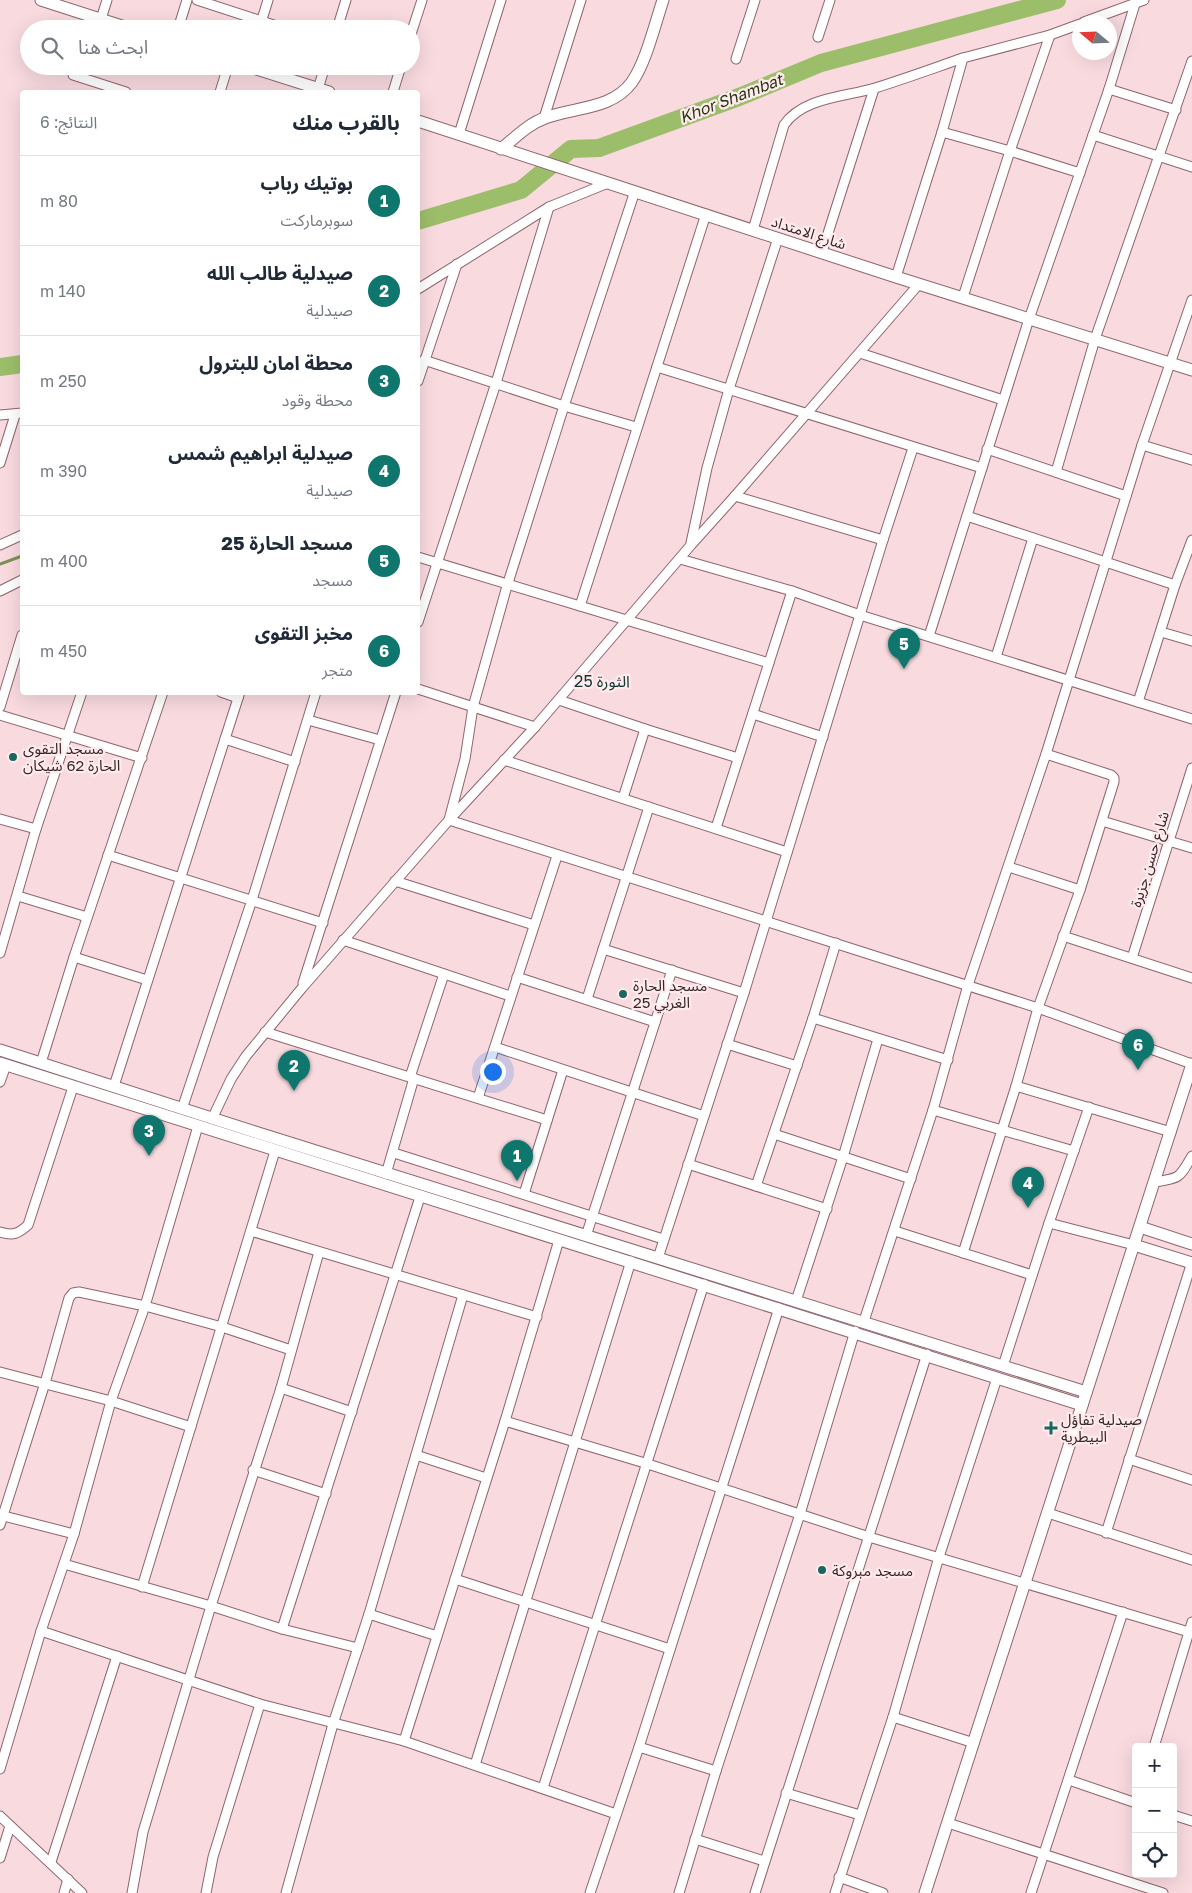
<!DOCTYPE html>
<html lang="ar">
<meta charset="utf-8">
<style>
:root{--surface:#fff;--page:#f6f6f7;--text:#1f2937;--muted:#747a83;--line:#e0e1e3;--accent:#0f766e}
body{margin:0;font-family:"Golos Text","Noto Sans Arabic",sans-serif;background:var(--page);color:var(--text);direction:rtl}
.controls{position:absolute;right:15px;bottom:15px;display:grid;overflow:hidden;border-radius:5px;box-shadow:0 5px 20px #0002}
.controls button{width:45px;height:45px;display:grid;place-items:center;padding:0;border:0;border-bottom:1px solid var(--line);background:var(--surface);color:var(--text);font:25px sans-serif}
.compass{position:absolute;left:1072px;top:15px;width:45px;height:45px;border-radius:50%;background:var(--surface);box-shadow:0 5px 20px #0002;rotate:289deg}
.you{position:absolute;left:492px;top:1071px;width:18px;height:18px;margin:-12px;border:4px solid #fff;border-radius:50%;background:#1a73e8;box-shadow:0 0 0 8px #1a73e833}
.badge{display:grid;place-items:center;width:32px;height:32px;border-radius:50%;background:var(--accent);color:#fff;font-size:16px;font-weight:700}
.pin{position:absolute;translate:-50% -41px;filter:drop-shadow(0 1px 2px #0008)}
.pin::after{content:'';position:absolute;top:26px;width:18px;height:15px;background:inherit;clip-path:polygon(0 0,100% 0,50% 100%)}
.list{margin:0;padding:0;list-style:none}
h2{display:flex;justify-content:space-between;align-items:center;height:65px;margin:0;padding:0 20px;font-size:21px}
h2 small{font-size:16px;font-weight:400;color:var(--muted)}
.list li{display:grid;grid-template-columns:32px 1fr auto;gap:15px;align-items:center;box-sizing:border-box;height:90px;padding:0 20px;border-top:1px solid var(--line)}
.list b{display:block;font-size:19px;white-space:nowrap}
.list p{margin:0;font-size:16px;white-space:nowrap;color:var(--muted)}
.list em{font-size:16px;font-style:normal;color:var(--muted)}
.icon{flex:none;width:28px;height:28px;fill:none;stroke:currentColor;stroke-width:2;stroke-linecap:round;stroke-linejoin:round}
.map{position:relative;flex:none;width:1192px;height:1893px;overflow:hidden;direction:ltr}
.search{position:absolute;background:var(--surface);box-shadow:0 5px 20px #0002;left:20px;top:20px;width:400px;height:55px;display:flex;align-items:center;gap:12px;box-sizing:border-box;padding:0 18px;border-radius:28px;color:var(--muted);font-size:19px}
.panel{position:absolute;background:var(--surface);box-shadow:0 5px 20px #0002;left:20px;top:90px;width:400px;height:605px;border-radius:5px;direction:rtl}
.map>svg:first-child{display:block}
</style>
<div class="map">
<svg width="1192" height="1893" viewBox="0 0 1192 1893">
<rect width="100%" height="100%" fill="#f8dadf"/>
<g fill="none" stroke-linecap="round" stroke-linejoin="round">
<path stroke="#7e9056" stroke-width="3" d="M 0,564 L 22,556"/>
<g stroke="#9cbe6a" stroke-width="18">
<path d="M 418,221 L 521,190 L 571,149 L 599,148 L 739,97 L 821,63 L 1057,0"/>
<path d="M 0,367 L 22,364"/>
</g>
<defs>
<g id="street">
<path d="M 197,0 L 286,29"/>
<path d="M 101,19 L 107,0"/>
<path d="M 1084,22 L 1144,0"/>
<path d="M 178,29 L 187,0"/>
<path d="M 259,29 L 268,0"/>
<path d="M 337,29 L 346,0"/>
<path d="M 411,34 L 422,0"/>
<path d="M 818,37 L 830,0"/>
<path d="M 736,59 L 755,0"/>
<path d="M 73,75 L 126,92"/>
<path d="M 318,89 L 325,66"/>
<path d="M 1109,89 L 1176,110"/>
<path d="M 220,92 L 228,66"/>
<path d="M 393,92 L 401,66"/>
<path d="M 544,118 L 581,0"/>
<path d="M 942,132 L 1010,151 L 1080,173"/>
<path d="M 459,134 L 501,0"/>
<path d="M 1093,135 L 1192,167"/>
<path d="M 635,191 L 564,406 L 507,586 L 473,707 L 465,759 L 449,820 L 1038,1008 L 1192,1064"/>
<path d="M 706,214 L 580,606 L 769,663"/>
<path d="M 753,230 L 784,125 C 803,97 846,97 875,88 C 904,79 934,68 963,58"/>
<path d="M 822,252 L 874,89"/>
<path d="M 896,277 L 942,132 L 963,58 L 1050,35 L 1080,24"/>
<path d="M 418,289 L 549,207 L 608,183"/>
<path d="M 963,297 L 1010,151 L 1050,35"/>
<path d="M 860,353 L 1003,400"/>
<path d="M 424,360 L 564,406 L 636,427"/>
<path d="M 657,367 L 982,468"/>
<path d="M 418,381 L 457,264"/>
<path d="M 0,415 L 22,413"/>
<path d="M 1142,445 L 1192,460"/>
<path d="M 987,449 L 1126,496"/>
<path d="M 0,463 L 15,415"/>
<path d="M 1056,472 L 1095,339 L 1192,61"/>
<path d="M 735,496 L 883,540"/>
<path d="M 967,516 L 1175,585"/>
<path d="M 691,543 L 707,468 L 729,389 L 778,238"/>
<path d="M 0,545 L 22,535"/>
<path d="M 418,557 L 580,606"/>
<path d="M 680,559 L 792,591 L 860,615 L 1192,719"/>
<path d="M 0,591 L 22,580"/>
<path d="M 418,622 L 496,383 L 549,207"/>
<path d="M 1161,632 L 1192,641"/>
<path d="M 929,636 L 1029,319 L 1109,89 L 1135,4"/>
<path d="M 996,657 L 1033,538"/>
<path d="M 418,689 L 535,727"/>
<path d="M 221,692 L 238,698"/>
<path d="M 559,700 L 645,729 L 623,798"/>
<path d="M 1138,702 L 1175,585 L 1192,540"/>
<path d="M 0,707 L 22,635"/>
<path d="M 753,714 L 823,737"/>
<path d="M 0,715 L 142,758"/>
<path d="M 308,720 L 380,740"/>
<path d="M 645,729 L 738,758"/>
<path d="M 225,739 L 295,762"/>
<path d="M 504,760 L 787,852"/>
<path d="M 0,819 L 36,829"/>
<path d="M 1102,821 L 1192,848"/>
<path d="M 716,828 L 792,591"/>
<path d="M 108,855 L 323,923"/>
<path d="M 1009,867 L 1080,890"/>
<path d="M 395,881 L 534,925"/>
<path d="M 18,896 L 87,917"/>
<path d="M 1063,936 L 1192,978"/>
<path d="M 343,940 L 510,996"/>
<path d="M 603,949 L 744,993"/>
<path d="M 0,953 L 36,829 L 82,692"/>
<path d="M 74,957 L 147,980"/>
<path d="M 1132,958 L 1192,768"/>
<path d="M 517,977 L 655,1022"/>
<path d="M 303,983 L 396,692"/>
<path d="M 587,999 L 649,807"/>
<path d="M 813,1018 L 948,1060"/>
<path d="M 265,1032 L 547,1120"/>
<path d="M 727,1044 L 797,1066"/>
<path d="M 495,1047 L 704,1116"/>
<path d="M 41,1063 L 74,957 L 163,692"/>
<path d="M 410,1077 L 444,974"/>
<path d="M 0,1082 L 6,1065"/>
<path d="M 114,1086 L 240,692"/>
<path d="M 1016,1086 L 1171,1132"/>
<path d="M 478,1098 L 557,856"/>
<path d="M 182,1109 L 252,900 L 316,692"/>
<path d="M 933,1110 L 1074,1151"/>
<path d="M 212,1119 L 231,1079 L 246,1056 L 302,988 L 449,820 L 535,727 L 691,545 L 735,496 L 919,284"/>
<path d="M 774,1134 L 911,1179"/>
<path d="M 394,1153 L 663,1239"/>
<path d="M 688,1164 L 827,1209"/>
<path d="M 386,1174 L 414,1078"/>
<path d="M 1155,1182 C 1181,1178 1179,1178 1192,1156"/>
<path d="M 756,1186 L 813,1018 L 836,943"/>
<path d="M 524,1194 L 563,1070"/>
<path d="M 1049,1223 L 1134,1245"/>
<path d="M 251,1231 L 537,1317"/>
<path d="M 895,1231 L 1032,1275"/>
<path d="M 0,1232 C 13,1236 18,1234 28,1225 L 73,1087"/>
<path d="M 586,1236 L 672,970"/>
<path d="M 559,1240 L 505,1421 L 648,1464 L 869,1537 L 1189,1632"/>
<path d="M 963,1253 L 1016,1086 L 1038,1008 L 1080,890 L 1114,782 L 1114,778 L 1111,775 L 1046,754"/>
<path d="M 658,1258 L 744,993 L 883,540 L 913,448"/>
<path d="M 796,1301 L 843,1157 L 878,1039"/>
<path d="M 864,1321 L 933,1110 L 968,985 L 1046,754 L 1142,445 L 1192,300"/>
<path d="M 1003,1366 L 1049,1223 L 1089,1107"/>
<path d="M 0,1372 L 111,1401 L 191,1427"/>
<path d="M 281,1388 L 352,1412"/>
<path d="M 416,1455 L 486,1478"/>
<path d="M 1129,1459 L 1192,1480"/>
<path d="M 253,1470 L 326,1494"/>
<path d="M 1048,1513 L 1192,1560"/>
<path d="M 0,1515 L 74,1534"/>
<path d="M 0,1525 L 45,1383 L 69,1298 L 73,1293 L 79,1292 L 145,1306 L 222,1327 L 291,1350"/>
<path d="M 1106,1533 L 1192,1262"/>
<path d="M 64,1564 L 211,1606 L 282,1629 L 358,1648"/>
<path d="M 455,1579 L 670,1649"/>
<path d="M 142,1587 L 275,1151"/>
<path d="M 369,1614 L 437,1636"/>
<path d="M 282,1629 L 420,1197"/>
<path d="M 41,1631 L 260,1704 L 404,1741 L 616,1814"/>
<path d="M 893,1717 L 974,1743"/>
<path d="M 404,1741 L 505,1421"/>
<path d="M 639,1747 L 716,1771"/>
<path d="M 1154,1747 L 1192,1622"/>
<path d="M 475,1765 L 631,1261"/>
<path d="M 0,1769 L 41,1631 L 74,1534 L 111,1401 L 145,1306 L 198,1126"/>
<path d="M 1069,1780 L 1136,1803"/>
<path d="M 543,1788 L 704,1284"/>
<path d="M 786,1793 L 860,1815"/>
<path d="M 1173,1815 L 1192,1821"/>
<path d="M 0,1816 L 82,1893"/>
<path d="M 948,1823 L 1163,1893"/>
<path d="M 695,1839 L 764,1861"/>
<path d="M 0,1858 L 10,1826"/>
<path d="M 51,1862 L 117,1656"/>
<path d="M 839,1877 L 883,1893"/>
<path d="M 64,1893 L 68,1879"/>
<path d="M 132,1893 L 143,1832 L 211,1606 L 281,1388 L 319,1252"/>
<path d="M 206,1893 L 213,1857 L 260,1704"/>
<path d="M 286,1893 L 333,1724 L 369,1614 L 463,1295"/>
<path d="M 590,1893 L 639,1747 L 779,1308"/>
<path d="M 679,1893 L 716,1771 L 800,1514 L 855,1331"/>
<path d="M 755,1893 L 927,1354"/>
<path d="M 835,1893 L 893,1717 L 939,1557 L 997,1378"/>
<path d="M 1031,1893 L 1123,1612"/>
</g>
<g id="secondary">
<path d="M 41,0 L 131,29"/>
<path d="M 247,66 L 329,92"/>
<path d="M 418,121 L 896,277 L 1192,370"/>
<path d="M 501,149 C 515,138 528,124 545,118 C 573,107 612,110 632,82 C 646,62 655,24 663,0"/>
<path d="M 0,1050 L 255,1132 L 1086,1392"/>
<path d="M 0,1063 C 360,1178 722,1288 1082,1405"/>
<path d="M 1140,1227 L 1192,1244"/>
<path d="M 1134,1245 L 1192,1263"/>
<path d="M 925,1893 L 1192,1064"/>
</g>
</defs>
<use href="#street" stroke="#90656d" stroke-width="11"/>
<use href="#secondary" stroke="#90656d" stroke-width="13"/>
<use href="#street" stroke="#fff" stroke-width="9"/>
<use href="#secondary" stroke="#fff" stroke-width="11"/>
</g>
<g fill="#1a6660" stroke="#ffeaed" stroke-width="2">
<circle cx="13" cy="757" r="5"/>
<circle cx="623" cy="994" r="5"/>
<path d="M1048.5 1420.5h5v5h5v5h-5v5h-5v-5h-5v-5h5z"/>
<circle cx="822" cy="1570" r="5"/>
</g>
<g text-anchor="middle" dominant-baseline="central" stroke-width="4.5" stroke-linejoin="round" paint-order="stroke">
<g font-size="15" fill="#382629" stroke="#ffeaed">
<text transform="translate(809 232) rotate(18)">شارع الامتداد</text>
<text transform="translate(1149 859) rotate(-73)">شارع حسن جزيرة</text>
</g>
<g font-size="15" fill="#382629" stroke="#ffeaed" text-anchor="start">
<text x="23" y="748">مسجد التقوى<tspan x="23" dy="17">الحارة 62 شيكان</tspan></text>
<text x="633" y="985">مسجد الحارة<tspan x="633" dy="17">25 الغربي</tspan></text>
<text x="1061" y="1419">صيدلية تفاؤل<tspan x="1061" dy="17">البيطرية</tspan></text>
<text x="832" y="1570">مسجد مبروكة</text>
</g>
<g font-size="16" font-style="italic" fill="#293714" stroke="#ffeaed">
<text transform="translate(731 98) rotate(-21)">Khor Shambat</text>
</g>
<g font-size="16" fill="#153734" stroke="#ffeaed">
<text x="602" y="681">الثورة 25</text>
</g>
</g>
</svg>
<div class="controls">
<button>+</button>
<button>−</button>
<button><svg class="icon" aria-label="locate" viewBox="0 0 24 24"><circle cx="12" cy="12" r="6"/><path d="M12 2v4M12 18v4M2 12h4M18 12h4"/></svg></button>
</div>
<svg class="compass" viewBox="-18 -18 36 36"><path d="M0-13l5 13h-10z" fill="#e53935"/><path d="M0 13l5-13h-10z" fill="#747a83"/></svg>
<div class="you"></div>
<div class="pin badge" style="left:517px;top:1181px">1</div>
<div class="pin badge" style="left:294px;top:1091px">2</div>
<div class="pin badge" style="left:149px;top:1156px">3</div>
<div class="pin badge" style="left:1028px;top:1208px">4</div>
<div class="pin badge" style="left:904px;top:669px">5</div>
<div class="pin badge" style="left:1138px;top:1070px">6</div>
<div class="search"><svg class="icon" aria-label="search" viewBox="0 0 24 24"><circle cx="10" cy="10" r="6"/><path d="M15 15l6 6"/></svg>ابحث هنا</div>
<section class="panel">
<h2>بالقرب منك<small>النتائج: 6</small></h2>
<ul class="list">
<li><span class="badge">1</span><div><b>بوتيك رباب</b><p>سوبرماركت</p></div><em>80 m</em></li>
<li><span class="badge">2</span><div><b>صيدلية طالب الله</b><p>صيدلية</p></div><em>140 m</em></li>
<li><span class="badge">3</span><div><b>محطة امان للبترول</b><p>محطة وقود</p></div><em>250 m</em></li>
<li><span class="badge">4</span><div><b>صيدلية ابراهيم شمس</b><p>صيدلية</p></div><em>390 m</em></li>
<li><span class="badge">5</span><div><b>مسجد الحارة 25</b><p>مسجد</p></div><em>400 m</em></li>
<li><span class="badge">6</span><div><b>مخبز التقوى</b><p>متجر</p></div><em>450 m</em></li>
</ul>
</section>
</div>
